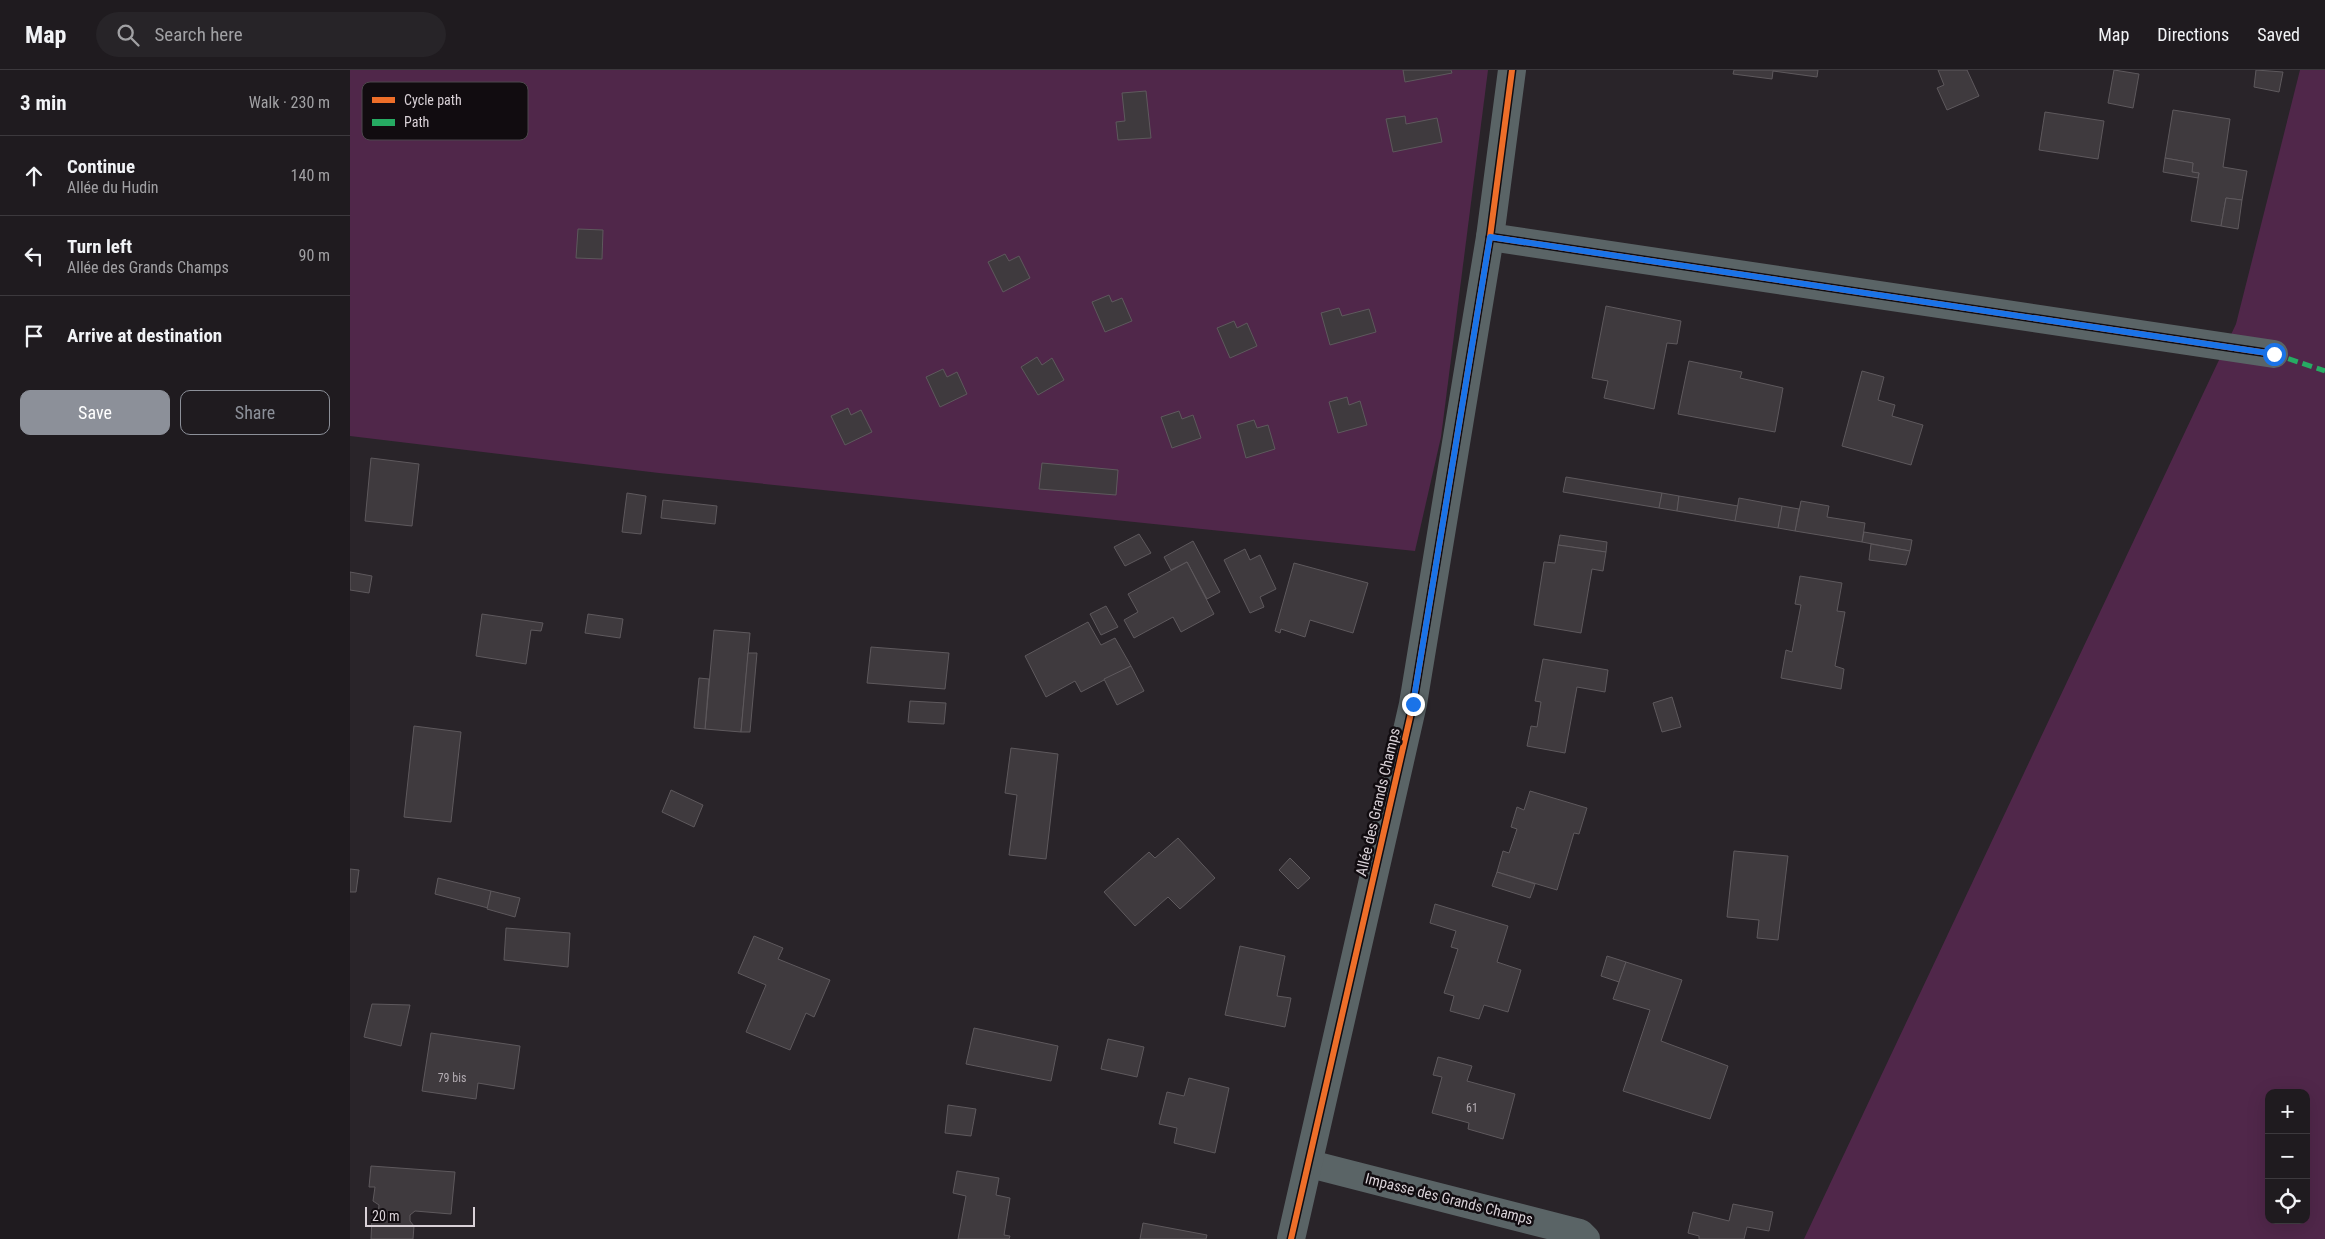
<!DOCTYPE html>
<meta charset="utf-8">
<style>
:root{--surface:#1f1b1f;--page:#272428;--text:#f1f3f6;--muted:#a1a1a4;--line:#3c393d;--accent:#8c9099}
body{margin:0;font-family:"Roboto Condensed",sans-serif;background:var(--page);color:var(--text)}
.controls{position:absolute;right:15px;bottom:15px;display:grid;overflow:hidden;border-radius:10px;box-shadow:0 5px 20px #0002}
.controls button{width:45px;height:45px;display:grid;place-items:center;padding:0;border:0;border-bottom:1px solid var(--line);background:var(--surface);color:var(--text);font:25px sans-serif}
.scale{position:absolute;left:15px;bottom:12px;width:110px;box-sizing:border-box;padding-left:5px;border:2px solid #d9d1d7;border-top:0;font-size:14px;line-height:18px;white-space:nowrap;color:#d9d1d7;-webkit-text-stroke:4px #110c10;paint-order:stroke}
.stop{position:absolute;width:15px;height:15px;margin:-11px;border:4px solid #1a73e8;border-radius:50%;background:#fff}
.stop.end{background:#1a73e8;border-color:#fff;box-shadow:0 1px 5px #0008}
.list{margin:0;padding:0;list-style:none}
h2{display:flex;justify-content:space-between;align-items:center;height:65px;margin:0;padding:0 20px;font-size:21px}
h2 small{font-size:16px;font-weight:400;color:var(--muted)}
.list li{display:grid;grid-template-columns:32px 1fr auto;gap:15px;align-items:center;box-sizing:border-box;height:80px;padding:0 20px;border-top:1px solid var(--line)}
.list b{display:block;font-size:19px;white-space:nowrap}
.list p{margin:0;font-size:16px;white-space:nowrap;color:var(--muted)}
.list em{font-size:16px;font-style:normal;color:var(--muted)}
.actions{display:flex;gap:10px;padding:15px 20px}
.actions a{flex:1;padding:11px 0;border:1px solid var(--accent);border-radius:10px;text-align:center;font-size:18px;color:var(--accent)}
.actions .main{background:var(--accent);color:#fff}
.icon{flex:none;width:28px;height:28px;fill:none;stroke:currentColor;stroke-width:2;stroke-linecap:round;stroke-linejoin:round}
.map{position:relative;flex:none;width:1975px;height:1169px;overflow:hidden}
header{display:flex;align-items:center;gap:30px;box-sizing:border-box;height:70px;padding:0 25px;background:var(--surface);border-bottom:1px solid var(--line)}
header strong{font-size:24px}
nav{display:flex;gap:28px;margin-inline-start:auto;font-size:18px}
.search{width:350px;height:45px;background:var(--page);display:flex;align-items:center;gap:12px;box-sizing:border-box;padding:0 18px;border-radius:28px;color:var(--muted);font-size:19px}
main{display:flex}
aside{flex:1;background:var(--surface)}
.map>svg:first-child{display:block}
</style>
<header>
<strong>Map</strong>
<div class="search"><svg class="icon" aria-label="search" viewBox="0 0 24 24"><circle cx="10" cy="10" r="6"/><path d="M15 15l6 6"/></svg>Search here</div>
<nav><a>Map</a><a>Directions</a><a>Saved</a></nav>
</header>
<main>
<aside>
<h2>3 min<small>Walk · 230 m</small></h2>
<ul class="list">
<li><svg class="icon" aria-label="ahead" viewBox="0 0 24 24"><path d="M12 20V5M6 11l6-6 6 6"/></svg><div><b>Continue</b><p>Allée du Hudin</p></div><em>140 m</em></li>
<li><svg class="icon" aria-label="left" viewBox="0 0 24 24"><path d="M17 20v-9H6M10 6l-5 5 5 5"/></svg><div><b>Turn left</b><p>Allée des Grands Champs</p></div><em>90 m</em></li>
<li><svg class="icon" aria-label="arrive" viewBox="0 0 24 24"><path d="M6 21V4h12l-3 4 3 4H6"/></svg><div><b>Arrive at destination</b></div></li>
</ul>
<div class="actions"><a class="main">Save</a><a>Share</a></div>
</aside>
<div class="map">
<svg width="1975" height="1169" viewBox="0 0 1975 1169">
<rect width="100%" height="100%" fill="#292429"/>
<g fill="#50274a" fill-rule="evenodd">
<path d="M 0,0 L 1138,0 L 1091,367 L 1065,481 L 309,403 L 0,366 Z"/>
<path d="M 1950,0 L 1975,0 L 1975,1169 L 1454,1169 L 1886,254 ZM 1919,1023 L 1956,1023 L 1956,1150 L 1919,1150 Z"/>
</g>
<g fill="#3f3a3e" stroke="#5e595d">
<path d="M 1053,0 L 1101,0 L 1102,3 L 1055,12 Z"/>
<path d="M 1384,0 L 1468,0 L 1467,7 L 1423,1 L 1422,9 L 1383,4 Z"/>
<path d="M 1588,0 L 1617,0 L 1629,26 L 1597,40 L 1587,18 L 1594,15 Z"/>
<path d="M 1764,0 L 1789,4 L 1783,38 L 1758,33 Z"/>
<path d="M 1906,0 L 1933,2 L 1929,22 L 1904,17 Z"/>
<path d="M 796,21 L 801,68 L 768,70 L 766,52 L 775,51 L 772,23 Z"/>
<path d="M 1823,40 L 1880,49 L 1873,97 L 1897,101 L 1892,130 L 1876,128 L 1871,156 L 1841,151 L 1849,103 L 1842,102 L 1843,93 L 1815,88 Z"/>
<path d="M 1695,42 L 1754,51 L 1748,89 L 1689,80 Z"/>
<path d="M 1055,46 L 1056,54 L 1087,48 L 1092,72 L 1043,82 L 1036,49 Z"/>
<path d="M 1815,88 L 1843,93 L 1842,102 L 1849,103 L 1848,108 L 1813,102 Z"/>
<path d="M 1876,128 L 1892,130 L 1888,159 L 1871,156 Z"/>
<path d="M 228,159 L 253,160 L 252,189 L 226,188 Z"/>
<path d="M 655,184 L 659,191 L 669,186 L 680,208 L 653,222 L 638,192 Z"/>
<path d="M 759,225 L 762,232 L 772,228 L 782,251 L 755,262 L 742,232 Z"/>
<path d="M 1256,236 L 1331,251 L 1327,274 L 1317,273 L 1304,339 L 1254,328 L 1258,311 L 1242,308 Z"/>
<path d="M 989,238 L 992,246 L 1019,239 L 1026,262 L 980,275 L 971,243 Z"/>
<path d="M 884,251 L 887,258 L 897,253 L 907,276 L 880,288 L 867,258 Z"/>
<path d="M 687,287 L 692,295 L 702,288 L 714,310 L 688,325 L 671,297 Z"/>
<path d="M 1339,291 L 1392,302 L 1390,308 L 1433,318 L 1425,362 L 1328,344 Z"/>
<path d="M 593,299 L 597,307 L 607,302 L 617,324 L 590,337 L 576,307 Z"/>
<path d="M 1512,301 L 1534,307 L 1528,330 L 1545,335 L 1542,346 L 1573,355 L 1561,395 L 1492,376 Z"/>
<path d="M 997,327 L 999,335 L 1010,331 L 1017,355 L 988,363 L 979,332 Z"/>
<path d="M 498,338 L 501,345 L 511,340 L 522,362 L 495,375 L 481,346 Z"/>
<path d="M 829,341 L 832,349 L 843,345 L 851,368 L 822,378 L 811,347 Z"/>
<path d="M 904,350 L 907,358 L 918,355 L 925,379 L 896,388 L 887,355 Z"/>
<path d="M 21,388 L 69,394 L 62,456 L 15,451 Z"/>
<path d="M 692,393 L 768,400 L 766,425 L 689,419 Z"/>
<path d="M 1216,407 L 1312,423 L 1309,438 L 1213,422 Z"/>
<path d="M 277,423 L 296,426 L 291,464 L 272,462 Z"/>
<path d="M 1312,423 L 1329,426 L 1327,441 L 1309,438 Z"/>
<path d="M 1329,426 L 1388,436 L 1385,451 L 1327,441 Z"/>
<path d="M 1389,428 L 1432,436 L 1428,458 L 1385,451 Z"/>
<path d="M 313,430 L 367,436 L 365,454 L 311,448 Z"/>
<path d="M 1451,431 L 1479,436 L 1477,447 L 1515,453 L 1512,472 L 1445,461 Z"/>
<path d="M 1432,436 L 1449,439 L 1445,461 L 1428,458 Z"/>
<path d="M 1514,462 L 1562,470 L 1560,481 L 1512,472 Z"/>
<path d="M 789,464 L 801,483 L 775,496 L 764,477 Z"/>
<path d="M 1210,465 L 1257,472 L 1256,482 L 1208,475 Z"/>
<path d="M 843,471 L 870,522 L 857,529 L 837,492 L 821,500 L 814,487 Z"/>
<path d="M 1521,474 L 1560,481 L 1556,495 L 1519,490 Z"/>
<path d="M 1208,475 L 1256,482 L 1253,501 L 1242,499 L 1231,563 L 1184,555 L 1194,492 L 1205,493 Z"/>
<path d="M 895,479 L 900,490 L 910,485 L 926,519 L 910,527 L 914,537 L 900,543 L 874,490 Z"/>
<path d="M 837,492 L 864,544 L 831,562 L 823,547 L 784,568 L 774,550 L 788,542 L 778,524 Z"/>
<path d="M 944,493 L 1018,513 L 1003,563 L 960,550 L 955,567 L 931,559 L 930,563 L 925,561 Z"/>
<path d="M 0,502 L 22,506 L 19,523 L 0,520 Z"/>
<path d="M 1450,506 L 1492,513 L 1487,541 L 1495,542 L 1485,596 L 1494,599 L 1491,619 L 1431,608 L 1436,580 L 1442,582 L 1451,535 L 1445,534 Z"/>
<path d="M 756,536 L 768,557 L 751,565 L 740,544 Z"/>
<path d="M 132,544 L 193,553 L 191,561 L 181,560 L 176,594 L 126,586 Z"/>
<path d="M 238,544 L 273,549 L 270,568 L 235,563 Z"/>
<path d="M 738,552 L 751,575 L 765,568 L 781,596 L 731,622 L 725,611 L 696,627 L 675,586 Z"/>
<path d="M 364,560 L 400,563 L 391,662 L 355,659 Z"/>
<path d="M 521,577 L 599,583 L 595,619 L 517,613 Z"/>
<path d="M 398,583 L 407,583 L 400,662 L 391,662 Z"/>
<path d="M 1193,589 L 1258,600 L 1255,622 L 1227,617 L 1215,683 L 1177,676 L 1181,656 L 1187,657 L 1191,632 L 1185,631 Z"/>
<path d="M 781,596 L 794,621 L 767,635 L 754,609 Z"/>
<path d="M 349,608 L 359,609 L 355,659 L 344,658 Z"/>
<path d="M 1322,627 L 1331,657 L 1312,662 L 1303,633 Z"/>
<path d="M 560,631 L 596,633 L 594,654 L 558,652 Z"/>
<path d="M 64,656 L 111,662 L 101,752 L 54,747 Z"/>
<path d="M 661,678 L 708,684 L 696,789 L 659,785 L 667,725 L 655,723 Z"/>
<path d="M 321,720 L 353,735 L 344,757 L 312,742 Z"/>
<path d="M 1180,721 L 1237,738 L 1229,764 L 1224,763 L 1207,820 L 1147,802 L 1153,781 L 1159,783 L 1167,759 L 1161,757 L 1167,737 L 1174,740 Z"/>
<path d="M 828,768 L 865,808 L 830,839 L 818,827 L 785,856 L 754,822 L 799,782 L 805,788 Z"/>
<path d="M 1384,781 L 1438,786 L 1428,870 L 1407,868 L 1409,850 L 1377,847 Z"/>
<path d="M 940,788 L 960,808 L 948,819 L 929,800 Z"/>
<path d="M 0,799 L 9,800 L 6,822 L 0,822 Z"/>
<path d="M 1147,802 L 1185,814 L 1180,828 L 1142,816 Z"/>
<path d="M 88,808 L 141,821 L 138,838 L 85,824 Z"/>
<path d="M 141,821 L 170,828 L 165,847 L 137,839 Z"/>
<path d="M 1085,834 L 1158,856 L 1147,892 L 1171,900 L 1158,942 L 1134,935 L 1129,949 L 1100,941 L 1104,926 L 1094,923 L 1108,879 L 1101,877 L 1106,861 L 1080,853 Z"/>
<path d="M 156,858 L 220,863 L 218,897 L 154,890 Z"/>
<path d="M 404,866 L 433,878 L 428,889 L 480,910 L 464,947 L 456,943 L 440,980 L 396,962 L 416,915 L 388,903 Z"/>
<path d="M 890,876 L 935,886 L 927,926 L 941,928 L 935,957 L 875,945 Z"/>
<path d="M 1257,886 L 1276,892 L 1269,912 L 1251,906 Z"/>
<path d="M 1276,892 L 1332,910 L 1311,971 L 1378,996 L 1360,1049 L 1273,1021 L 1300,940 L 1263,929 Z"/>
<path d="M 22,934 L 60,935 L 51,976 L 14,967 Z"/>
<path d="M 624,958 L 708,976 L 701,1011 L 616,994 Z"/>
<path d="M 81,963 L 170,976 L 164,1019 L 128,1013 L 126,1029 L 72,1021 Z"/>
<path d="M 758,969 L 794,977 L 787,1007 L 751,999 Z"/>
<path d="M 1088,987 L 1122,996 L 1117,1011 L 1165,1024 L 1153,1069 L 1118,1059 L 1119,1053 L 1082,1043 L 1092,1007 L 1083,1005 Z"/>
<path d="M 839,1008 L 879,1018 L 865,1083 L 824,1073 L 827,1058 L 809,1054 L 817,1022 L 834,1026 Z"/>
<path d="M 598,1035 L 626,1039 L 621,1066 L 595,1063 Z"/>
<path d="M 21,1096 L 105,1102 L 101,1144 L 65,1141 L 60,1145 L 60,1151 L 64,1156 L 63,1169 L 21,1169 L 22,1148 L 28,1145 L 29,1135 L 23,1131 L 25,1117 L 19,1117 Z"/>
<path d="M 607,1101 L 649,1108 L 646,1125 L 660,1128 L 654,1165 L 660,1166 L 659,1169 L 608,1169 L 616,1126 L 603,1123 Z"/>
<path d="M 1383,1134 L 1423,1142 L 1419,1161 L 1397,1157 L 1394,1169 L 1349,1169 L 1349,1166 L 1338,1163 L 1343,1142 L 1379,1151 Z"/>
<path d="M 793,1153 L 857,1165 L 856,1169 L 790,1169 Z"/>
</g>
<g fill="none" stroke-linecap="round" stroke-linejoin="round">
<g stroke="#5a6466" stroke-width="28">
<path d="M 1140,167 L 1924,284"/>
<path d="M 960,1094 L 1230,1163 L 1236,1169"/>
<path d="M 941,1169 L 1063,634 L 1140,167 L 1162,0"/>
</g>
<path stroke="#26ab63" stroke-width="5" stroke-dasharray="10 5" stroke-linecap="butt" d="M 1924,284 L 1975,301"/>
<defs>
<g id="cycleway">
<path d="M 1140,167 L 1924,284"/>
<path d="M 941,1169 L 1063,634 L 1140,167 L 1162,0"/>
</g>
</defs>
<use href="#cycleway" stroke="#110c10" stroke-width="9"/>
<use href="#cycleway" stroke="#ee6e29" stroke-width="6"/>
</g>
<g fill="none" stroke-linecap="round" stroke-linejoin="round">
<path stroke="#1a73e8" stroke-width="6" d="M 1063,634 L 1140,167 L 1924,284"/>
</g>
<g text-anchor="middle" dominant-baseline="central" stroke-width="5" stroke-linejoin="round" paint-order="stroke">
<g font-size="12" fill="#b2abb1">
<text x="102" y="1008">79 bis</text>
<text x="1122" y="1038">61</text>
</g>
<g font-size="15" fill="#d9d1d7" stroke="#110c10">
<text transform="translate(1028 732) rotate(-77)">Allée des Grands Champs</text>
<text transform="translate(1099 1129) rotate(14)">Impasse des Grands Champs</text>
</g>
</g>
<rect x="12" y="12" width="166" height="58" rx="8" fill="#110c10" stroke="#4d474c" stroke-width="1"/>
<rect x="22" y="27" width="23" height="6" fill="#ee6e29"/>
<rect x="22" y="49" width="23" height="7" fill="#26ab63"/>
<g font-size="14" fill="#d9d1d7">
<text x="54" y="35">Cycle path</text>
<text x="54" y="57">Path</text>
</g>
</svg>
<div class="controls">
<button>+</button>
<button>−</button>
<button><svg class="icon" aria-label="locate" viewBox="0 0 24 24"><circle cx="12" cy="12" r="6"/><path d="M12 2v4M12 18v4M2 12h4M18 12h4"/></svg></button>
</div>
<div class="scale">20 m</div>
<div class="stop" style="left:1924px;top:284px"></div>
<div class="stop end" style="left:1063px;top:634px"></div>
</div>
</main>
